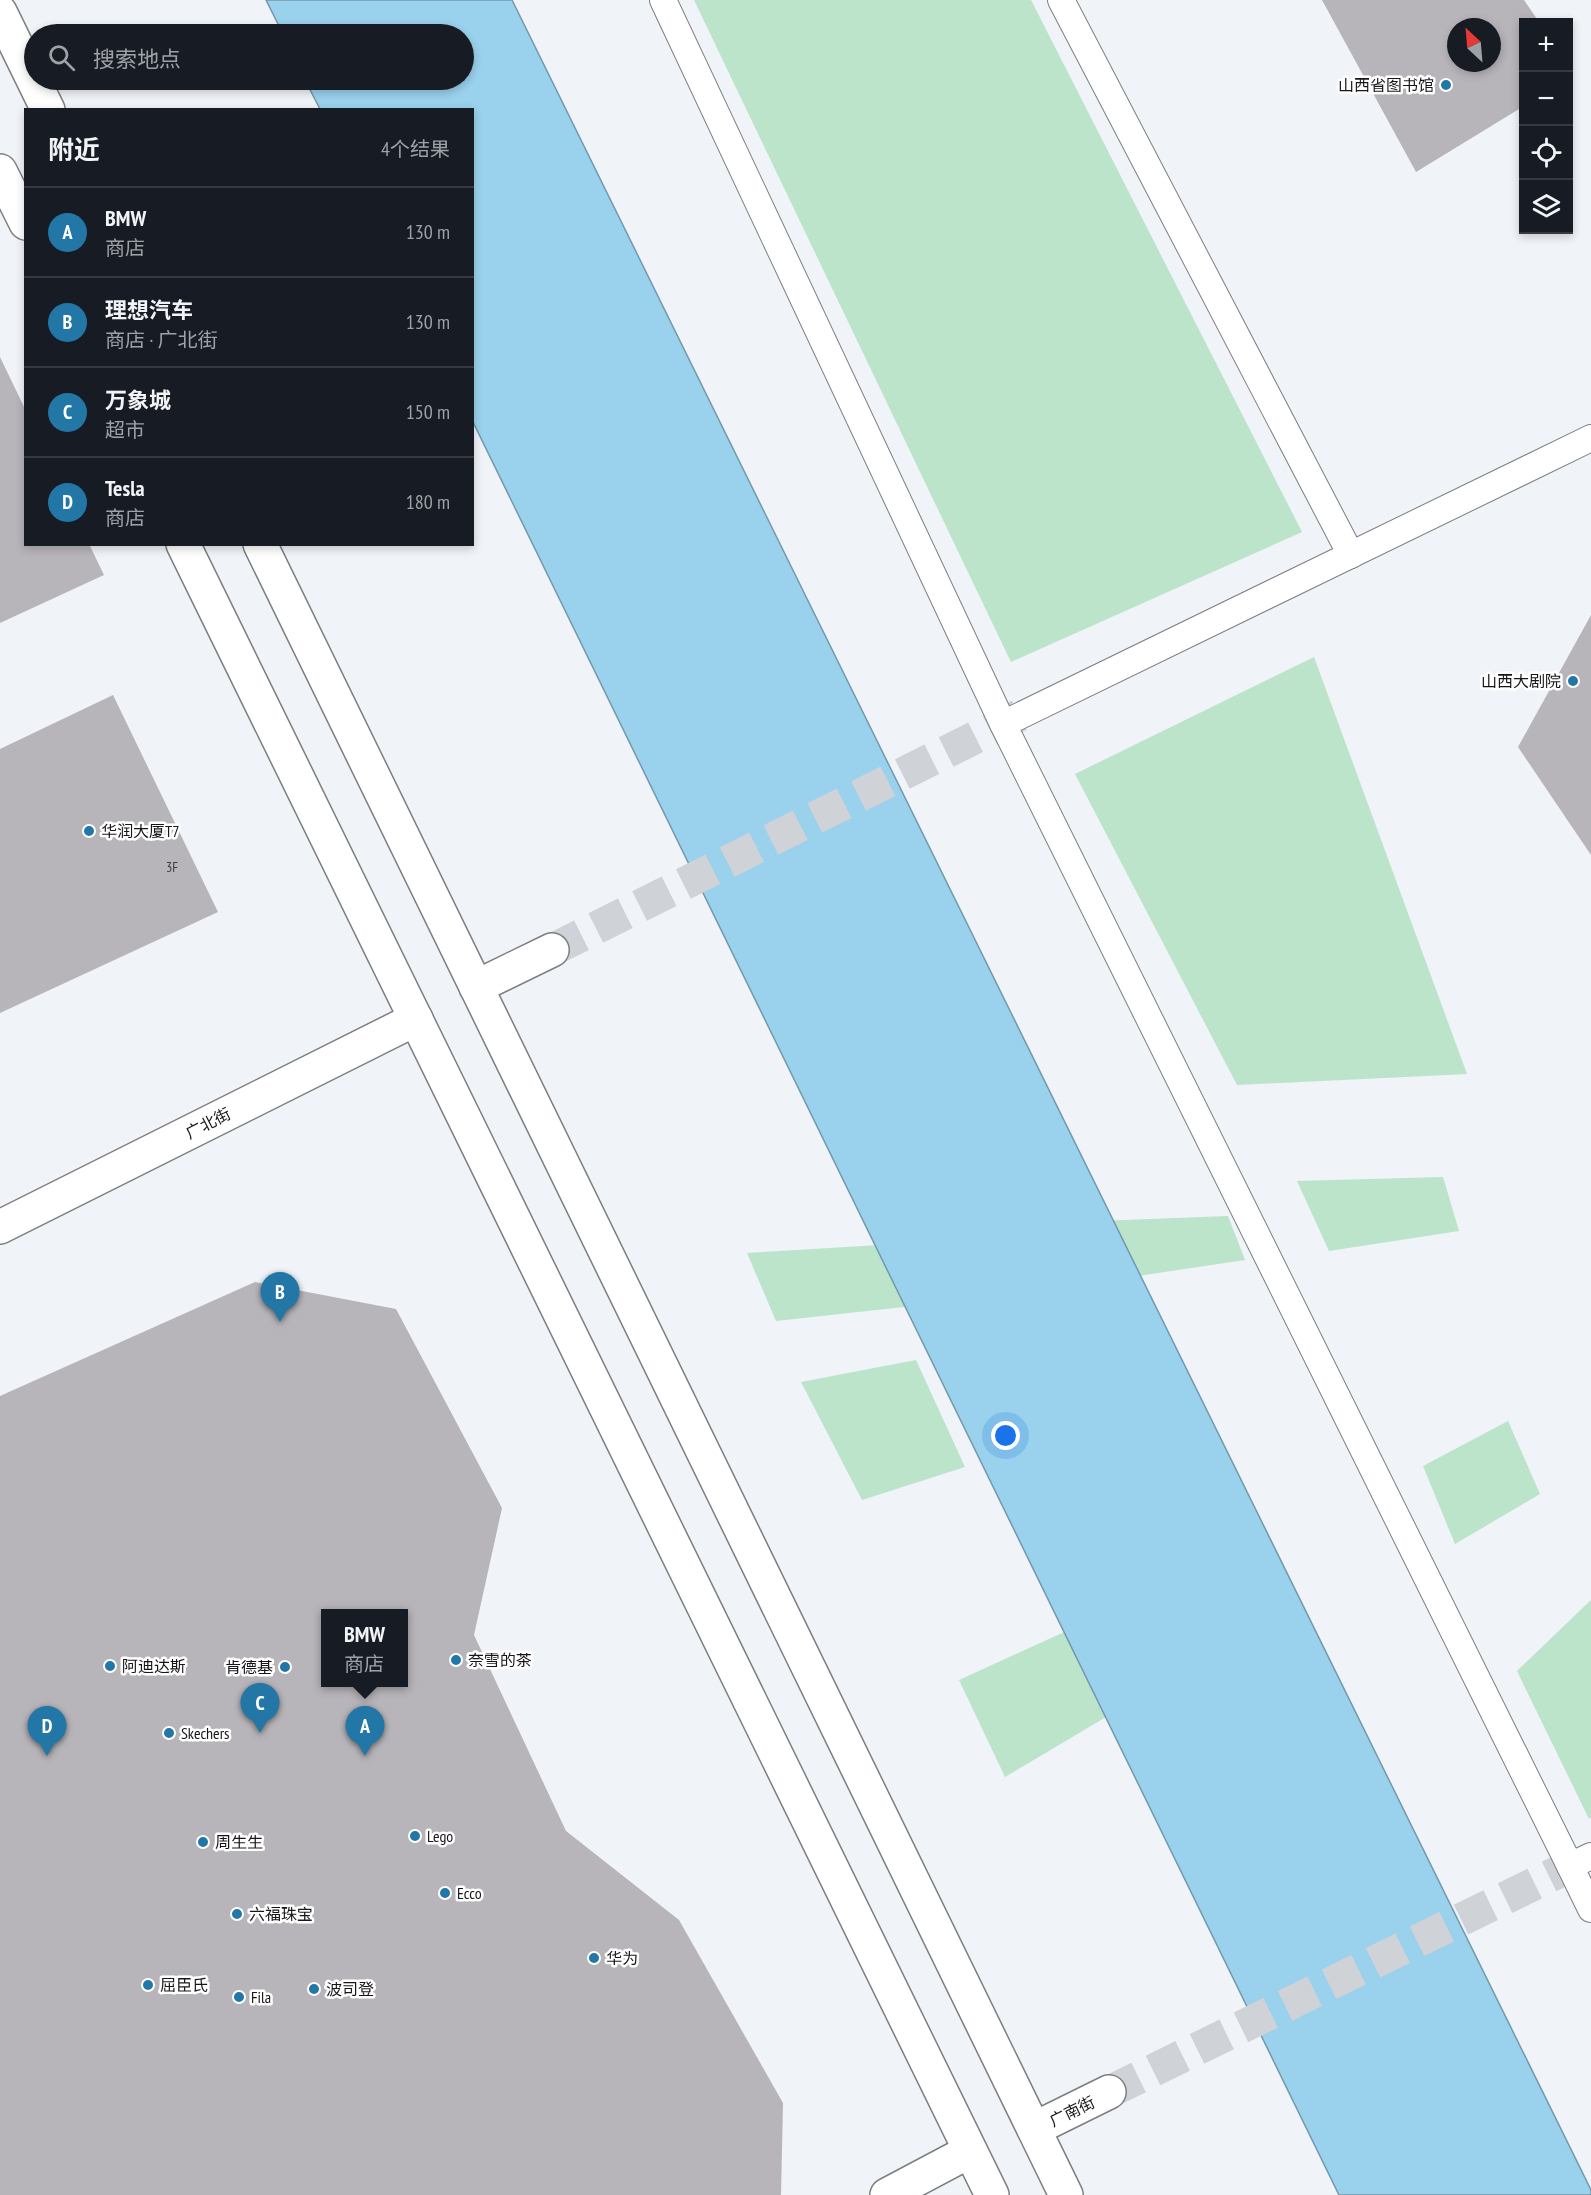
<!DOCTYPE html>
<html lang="zh">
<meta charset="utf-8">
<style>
:root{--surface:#171b24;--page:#242831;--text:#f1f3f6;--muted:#9ea1a6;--line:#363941;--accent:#2277a7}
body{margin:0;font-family:"PT Sans Narrow","Noto Sans SC",sans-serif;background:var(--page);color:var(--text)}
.controls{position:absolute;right:18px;top:18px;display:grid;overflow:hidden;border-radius:0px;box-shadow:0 3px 9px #0003}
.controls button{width:54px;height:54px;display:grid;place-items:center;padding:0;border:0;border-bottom:2px solid var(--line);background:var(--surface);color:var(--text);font:30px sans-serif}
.compass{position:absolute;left:1447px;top:18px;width:54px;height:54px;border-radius:50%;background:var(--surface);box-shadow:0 3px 9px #0003;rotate:334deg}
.you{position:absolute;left:1006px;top:1436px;width:21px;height:21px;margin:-15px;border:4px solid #fff;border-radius:50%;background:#1a73e8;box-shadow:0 0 0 9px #1a73e833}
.badge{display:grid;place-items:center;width:39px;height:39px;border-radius:50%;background:var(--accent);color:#fff;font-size:20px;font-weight:700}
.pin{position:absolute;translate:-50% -50px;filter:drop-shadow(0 2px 3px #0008)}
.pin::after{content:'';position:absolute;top:32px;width:21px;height:18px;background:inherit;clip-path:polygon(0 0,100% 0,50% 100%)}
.popup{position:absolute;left:321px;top:1609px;width:87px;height:78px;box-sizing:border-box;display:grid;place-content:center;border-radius:0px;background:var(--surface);filter:drop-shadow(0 2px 4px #0005);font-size:20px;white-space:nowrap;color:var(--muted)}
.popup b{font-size:22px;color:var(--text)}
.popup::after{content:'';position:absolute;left:50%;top:100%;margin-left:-12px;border:12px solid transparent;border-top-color:var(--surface)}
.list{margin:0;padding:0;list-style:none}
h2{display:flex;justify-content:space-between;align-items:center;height:78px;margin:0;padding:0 24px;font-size:26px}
h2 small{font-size:20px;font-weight:400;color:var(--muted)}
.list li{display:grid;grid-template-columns:39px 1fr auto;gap:18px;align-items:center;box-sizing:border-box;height:90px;padding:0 24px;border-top:2px solid var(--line)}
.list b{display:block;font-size:22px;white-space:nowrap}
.list p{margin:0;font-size:20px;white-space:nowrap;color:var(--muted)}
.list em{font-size:20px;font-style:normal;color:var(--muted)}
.icon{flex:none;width:33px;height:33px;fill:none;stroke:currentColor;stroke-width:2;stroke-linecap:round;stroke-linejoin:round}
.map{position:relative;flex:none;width:1591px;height:2195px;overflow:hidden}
.search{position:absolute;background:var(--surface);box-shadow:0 3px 9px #0003;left:24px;top:24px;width:450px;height:66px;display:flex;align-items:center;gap:15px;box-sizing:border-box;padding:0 21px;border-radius:33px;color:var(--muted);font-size:22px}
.panel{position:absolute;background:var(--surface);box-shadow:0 3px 9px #0003;left:24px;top:108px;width:450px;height:438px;border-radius:0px}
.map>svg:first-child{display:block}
</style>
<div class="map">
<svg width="1591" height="2195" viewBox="0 0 1591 2195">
<rect width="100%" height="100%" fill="#f0f3f7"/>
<g fill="#bbe4ca">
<path d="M 694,0 L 1031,0 L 1302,532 L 1011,662 Z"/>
<path d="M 1314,657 L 1467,1074 L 1237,1085 L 1075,774 Z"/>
<path d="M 1443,1177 L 1459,1231 L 1329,1251 L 1297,1181 Z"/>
<path d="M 1228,1216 L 1245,1260 L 1004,1296 L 776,1321 L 747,1253 L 1015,1237 L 1018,1224 Z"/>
<path d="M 916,1360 L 965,1467 L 862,1500 L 801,1382 Z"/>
<path d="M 1508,1421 L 1540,1494 L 1455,1544 L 1423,1466 Z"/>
<path d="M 1220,1561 L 1254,1629 L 1005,1777 L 959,1680 Z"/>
<path d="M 1591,1600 L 1591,1817 L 1589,1819 L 1517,1671 Z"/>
</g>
<path fill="#9ad1ec" stroke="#7299ac" stroke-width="1.5" d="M 266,0 L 512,0 L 1591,2190 L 1591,2195 L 1339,2195 L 473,422 L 472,110 L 320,109 L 305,80 L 464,80 L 464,34 L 283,34 Z"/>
<g fill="#b7b5b9" fill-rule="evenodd">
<path d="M 1322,0 L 1524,0 L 1539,22 L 1524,22 L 1524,106 L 1416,172 ZM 1456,27 L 1492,27 L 1492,63 L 1456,63 Z"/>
<path d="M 0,357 L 26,411 L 26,544 L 89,544 L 104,575 L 0,623 Z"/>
<path d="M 1591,615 L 1591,855 L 1518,747 Z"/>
<path d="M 113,695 L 218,912 L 0,1013 L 0,749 Z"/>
<path d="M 255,1282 L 396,1309 L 502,1508 L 474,1635 L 566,1831 L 679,1920 L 783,2103 L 781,2195 L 0,2195 L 0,1396 ZM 326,1614 L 404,1614 L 404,1682 L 326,1682 Z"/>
</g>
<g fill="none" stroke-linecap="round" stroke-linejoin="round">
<g stroke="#cfd2d6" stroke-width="33" stroke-dasharray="33 16" stroke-linecap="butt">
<path d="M 552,950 L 1030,710"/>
<path d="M 1109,2092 L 1591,1856"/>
</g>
<defs>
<g id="pedestrian">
<path d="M 663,0 L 1003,724"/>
<path d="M 1061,0 L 1351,555"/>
<path d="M 1591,438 L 1003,724 L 1570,1866 L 1591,1856"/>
<path d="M 1570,1866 L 1591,1909"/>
</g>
<g id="minor">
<path d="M 0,1227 L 416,1019"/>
<path d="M 887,2195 L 970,2151"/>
</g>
<g id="tertiary">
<path d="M 0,12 L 48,110"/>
<path d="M 0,171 L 26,223"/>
<path d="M 183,544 L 992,2195"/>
<path d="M 260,544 L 1066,2195"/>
<path d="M 476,987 L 552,950"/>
<path d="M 1034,2129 L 1109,2092"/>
</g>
</defs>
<use href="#pedestrian" stroke="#7c7e82" stroke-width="28"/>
<use href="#minor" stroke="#7c7e82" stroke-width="36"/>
<use href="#tertiary" stroke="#7c7e82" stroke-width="36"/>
<use href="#pedestrian" stroke="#fff" stroke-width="26"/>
<use href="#minor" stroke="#fff" stroke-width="33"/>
<use href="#tertiary" stroke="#fff" stroke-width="33"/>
</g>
<g fill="#2277a7" stroke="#fff" stroke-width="2">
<circle cx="1446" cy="85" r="6"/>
<circle cx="1573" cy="681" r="6"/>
<circle cx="89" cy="831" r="6"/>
<circle cx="456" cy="1660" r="6"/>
<circle cx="110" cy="1666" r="6"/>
<circle cx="285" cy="1667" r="6"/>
<circle cx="169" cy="1733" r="6"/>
<circle cx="415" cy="1836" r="6"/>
<circle cx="203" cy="1842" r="6"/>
<circle cx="445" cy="1893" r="6"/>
<circle cx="237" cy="1914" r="6"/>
<circle cx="594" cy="1958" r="6"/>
<circle cx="148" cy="1985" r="6"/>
<circle cx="314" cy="1989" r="6"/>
<circle cx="239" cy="1997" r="6"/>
</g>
<g text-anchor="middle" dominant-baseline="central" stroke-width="5" stroke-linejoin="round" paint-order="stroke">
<g font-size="14" fill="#3e3e40">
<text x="172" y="867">3F</text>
</g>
<g font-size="16" fill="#161618" stroke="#fff" text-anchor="start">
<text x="1434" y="85" text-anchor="end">山西省图书馆</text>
<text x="1561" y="681" text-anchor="end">山西大剧院</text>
<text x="101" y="831">华润大厦T7</text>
<text x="468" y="1660">奈雪的茶</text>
<text x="122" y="1666">阿迪达斯</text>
<text x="273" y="1667" text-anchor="end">肯德基</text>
<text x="181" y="1733">Skechers</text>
<text x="427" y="1836">Lego</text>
<text x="215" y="1842">周生生</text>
<text x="457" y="1893">Ecco</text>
<text x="249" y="1914">六福珠宝</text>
<text x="606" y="1958">华为</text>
<text x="160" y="1985">屈臣氏</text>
<text x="326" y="1989">波司登</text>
<text x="251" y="1997">Fila</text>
</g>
<g font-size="16" fill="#161618" stroke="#fff">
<text transform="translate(208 1123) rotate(-27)">广北街</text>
<text transform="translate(1072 2111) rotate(-26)">广南街</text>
</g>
</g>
</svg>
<div class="controls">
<button>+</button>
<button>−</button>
<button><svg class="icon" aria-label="locate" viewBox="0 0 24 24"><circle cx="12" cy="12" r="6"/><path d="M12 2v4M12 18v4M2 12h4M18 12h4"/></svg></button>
<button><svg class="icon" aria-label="layers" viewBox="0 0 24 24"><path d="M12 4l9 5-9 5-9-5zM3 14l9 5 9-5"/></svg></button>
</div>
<svg class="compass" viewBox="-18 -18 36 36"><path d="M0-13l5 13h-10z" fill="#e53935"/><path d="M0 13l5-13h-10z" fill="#9ea1a6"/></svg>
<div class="you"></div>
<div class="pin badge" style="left:365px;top:1756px">A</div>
<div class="popup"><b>BMW</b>商店</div>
<div class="pin badge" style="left:280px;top:1322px">B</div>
<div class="pin badge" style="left:260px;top:1733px">C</div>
<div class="pin badge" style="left:47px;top:1756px">D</div>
<div class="search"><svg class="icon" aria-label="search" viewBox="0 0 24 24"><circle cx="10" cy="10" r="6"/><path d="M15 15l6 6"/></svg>搜索地点</div>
<section class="panel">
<h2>附近<small>4个结果</small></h2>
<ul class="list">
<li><span class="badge">A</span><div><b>BMW</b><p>商店</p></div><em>130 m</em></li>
<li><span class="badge">B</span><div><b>理想汽车</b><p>商店 · 广北街</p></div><em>130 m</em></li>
<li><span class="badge">C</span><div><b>万象城</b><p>超市</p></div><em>150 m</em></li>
<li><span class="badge">D</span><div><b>Tesla</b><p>商店</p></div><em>180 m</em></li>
</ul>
</section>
</div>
